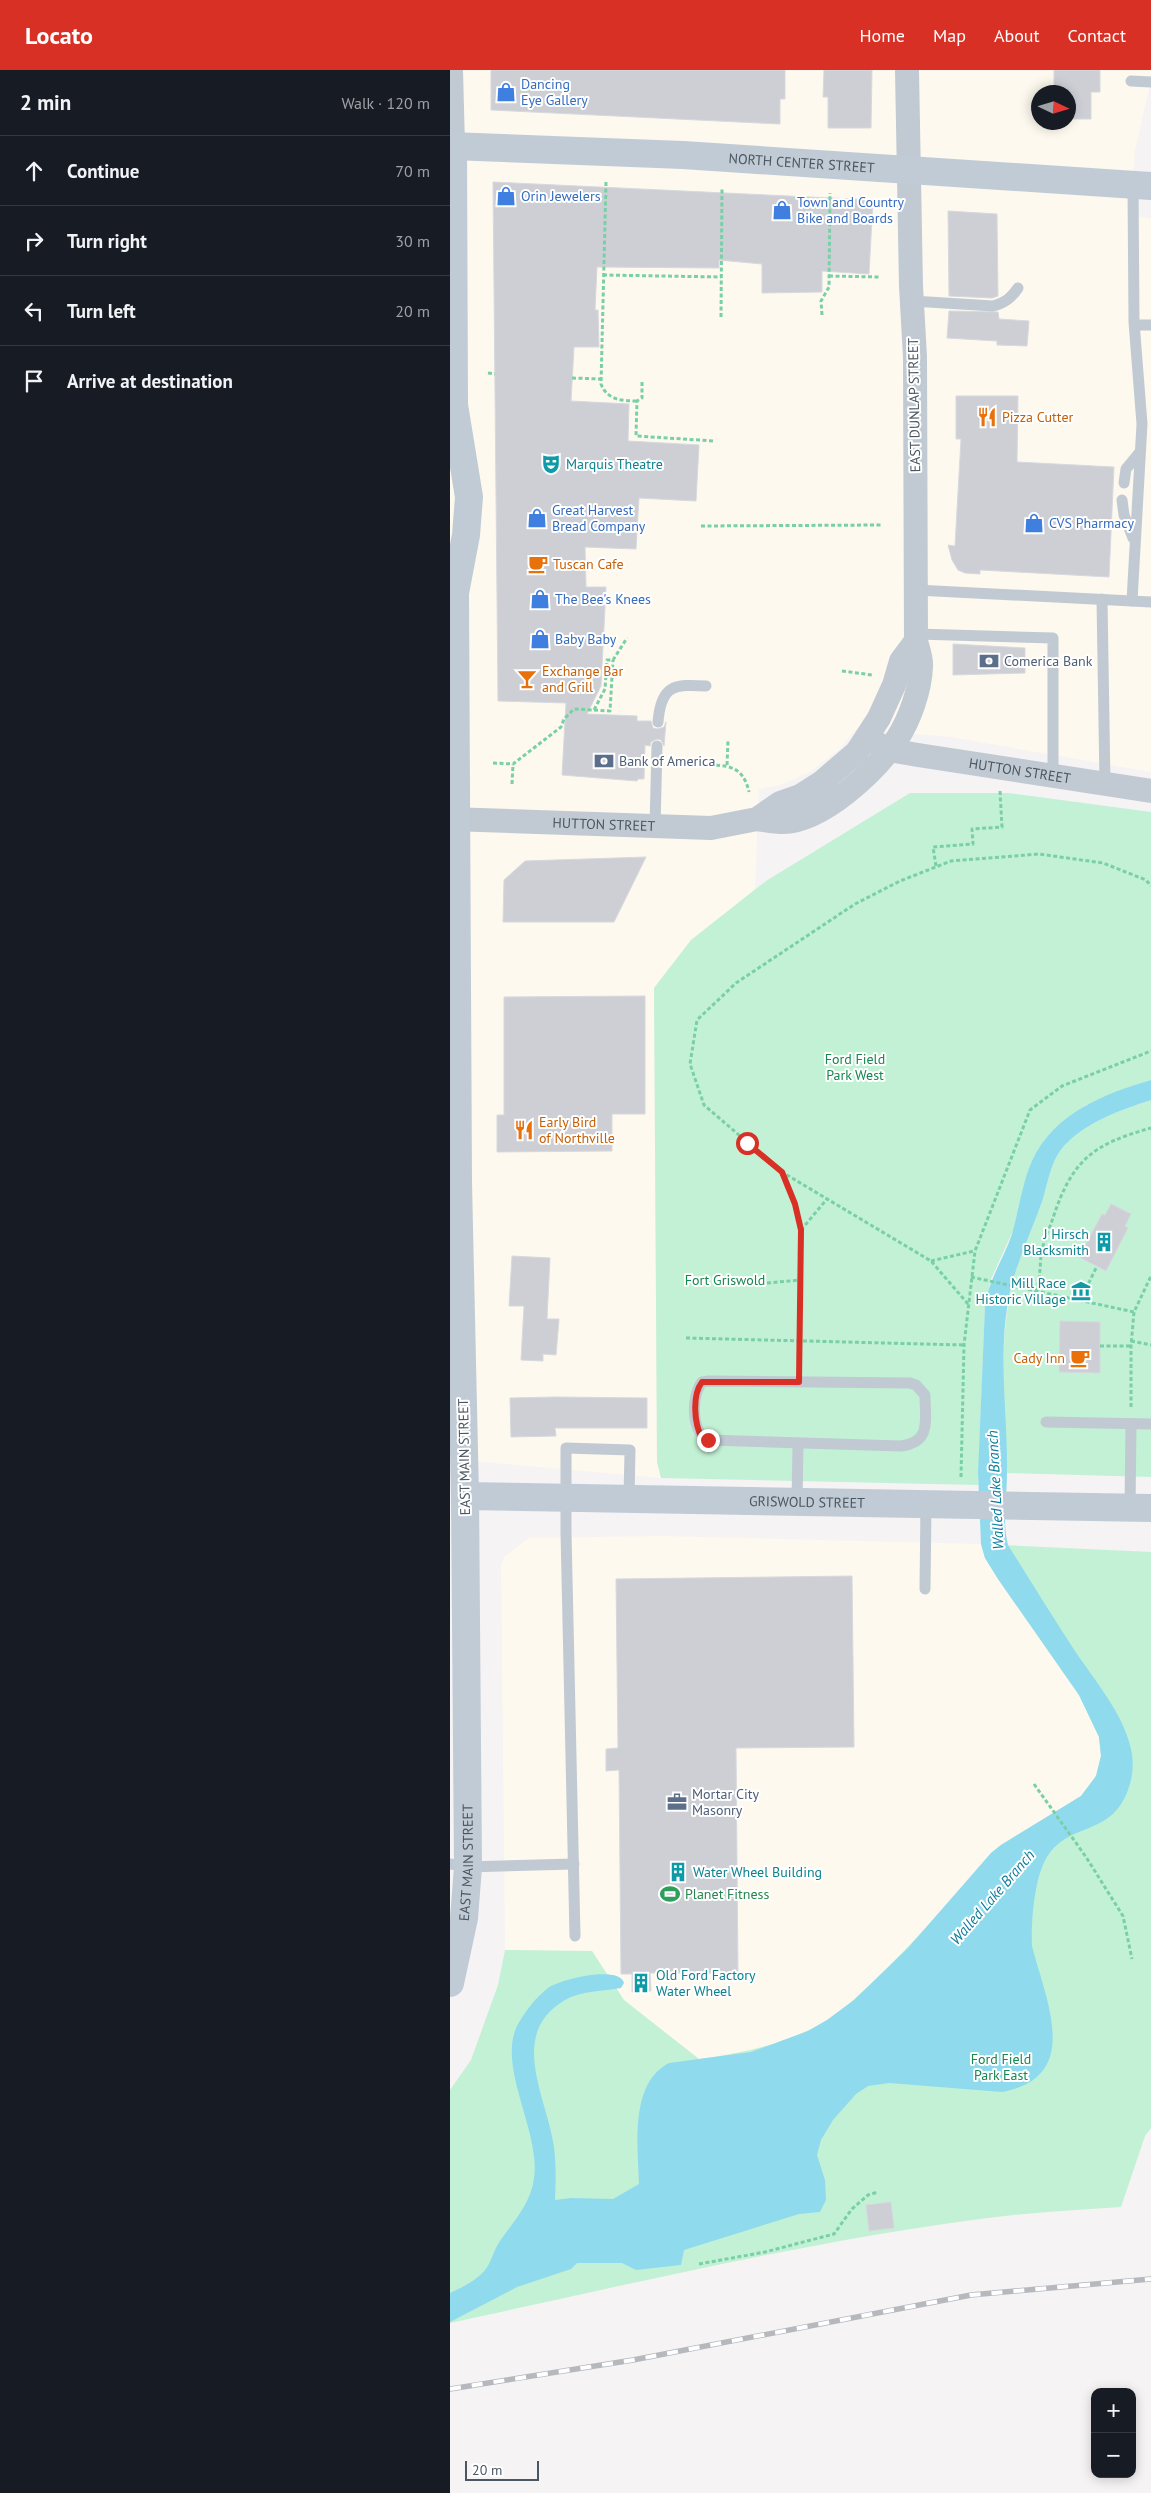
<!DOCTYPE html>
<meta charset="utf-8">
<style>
:root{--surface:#171b24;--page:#20242c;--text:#f1f3f6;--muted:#9ea1a6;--line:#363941;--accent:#d93025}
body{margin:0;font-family:"PT Sans",sans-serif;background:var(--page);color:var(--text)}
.controls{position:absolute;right:15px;bottom:15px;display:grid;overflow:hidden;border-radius:10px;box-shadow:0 2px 12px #0003}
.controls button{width:45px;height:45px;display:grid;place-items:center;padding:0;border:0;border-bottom:1px solid var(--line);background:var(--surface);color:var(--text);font:25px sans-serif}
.compass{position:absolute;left:581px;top:15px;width:45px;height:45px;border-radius:50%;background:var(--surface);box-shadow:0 2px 12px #0003;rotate:94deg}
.scale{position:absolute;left:15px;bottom:12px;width:74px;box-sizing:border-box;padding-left:5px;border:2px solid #4a5661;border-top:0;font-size:14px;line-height:18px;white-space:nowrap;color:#4a5661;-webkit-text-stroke:4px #fff;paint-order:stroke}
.stop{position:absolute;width:15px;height:15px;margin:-11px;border:4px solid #d93025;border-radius:50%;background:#fff}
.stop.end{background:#d93025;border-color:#fff;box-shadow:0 1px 5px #0008}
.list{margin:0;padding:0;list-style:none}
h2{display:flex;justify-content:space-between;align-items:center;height:65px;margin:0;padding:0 20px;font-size:21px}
h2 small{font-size:16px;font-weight:400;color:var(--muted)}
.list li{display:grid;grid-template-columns:32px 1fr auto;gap:15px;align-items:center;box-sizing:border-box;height:70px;padding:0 20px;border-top:1px solid var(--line)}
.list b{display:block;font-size:19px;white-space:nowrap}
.list em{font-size:16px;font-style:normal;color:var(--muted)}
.icon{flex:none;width:28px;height:28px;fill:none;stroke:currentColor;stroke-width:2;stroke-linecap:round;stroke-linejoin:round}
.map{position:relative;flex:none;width:701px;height:2423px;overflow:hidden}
header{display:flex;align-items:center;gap:30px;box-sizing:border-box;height:70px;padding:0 25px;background:var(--accent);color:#fff}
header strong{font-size:24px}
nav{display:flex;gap:28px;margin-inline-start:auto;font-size:18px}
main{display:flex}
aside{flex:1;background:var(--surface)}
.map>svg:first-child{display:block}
</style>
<header>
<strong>Locato</strong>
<nav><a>Home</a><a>Map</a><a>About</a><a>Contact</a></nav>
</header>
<main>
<aside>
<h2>2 min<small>Walk · 120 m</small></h2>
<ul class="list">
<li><svg class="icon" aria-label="ahead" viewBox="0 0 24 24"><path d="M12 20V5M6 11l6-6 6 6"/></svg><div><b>Continue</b></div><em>70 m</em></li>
<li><svg class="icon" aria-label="right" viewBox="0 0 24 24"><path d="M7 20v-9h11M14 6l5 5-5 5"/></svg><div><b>Turn right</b></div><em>30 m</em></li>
<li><svg class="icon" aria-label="left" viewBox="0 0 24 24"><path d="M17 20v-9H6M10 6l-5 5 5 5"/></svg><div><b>Turn left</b></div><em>20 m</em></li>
<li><svg class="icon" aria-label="arrive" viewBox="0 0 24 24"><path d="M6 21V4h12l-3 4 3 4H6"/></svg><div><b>Arrive at destination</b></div></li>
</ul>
</aside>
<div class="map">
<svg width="701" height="2423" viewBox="0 0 701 2423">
<rect width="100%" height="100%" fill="#f5f3f3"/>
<g fill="#fdf9ef" fill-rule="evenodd">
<path d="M 0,0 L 701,0 L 701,10 L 685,81 L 680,146 L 701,148 L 701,702 L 501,667 L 406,659 L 390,679 L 361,701 L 331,715 L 309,719 L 305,819 L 241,870 L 204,918 L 207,1392 L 211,1408 L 0,1389 ZM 588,22 L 618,22 L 618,52 L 588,52 Z"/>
<path d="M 209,1466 L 531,1474 L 535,1488 L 548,1509 L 629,1625 L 649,1667 L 651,1686 L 646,1706 L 631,1726 L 551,1775 L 458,1878 L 404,1930 L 377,1950 L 358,1961 L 301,1982 L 249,1989 L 174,1930 L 142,1881 L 55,1880 L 51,1497 L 54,1487 L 79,1468 Z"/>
</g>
<g fill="#c3f1d5">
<path d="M 460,723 L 558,723 L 701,742 L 701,1010 L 634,1036 L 561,1165 L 541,1209 L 535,1235 L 528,1415 L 211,1408 L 207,1392 L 204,918 L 241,870 L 316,811 Z"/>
<path d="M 701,1030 L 701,1407 L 557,1403 C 554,1339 548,1272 563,1210 C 569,1183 583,1157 592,1132 C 598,1113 601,1090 614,1076 C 636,1052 671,1040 701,1030 Z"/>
<path d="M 531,1474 L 701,1482 L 701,2058 L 695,2066 L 671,2137 C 629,2140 587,2142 546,2147 C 362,2170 181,2214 0,2253 L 0,2020 L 21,1990 L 48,1915 L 55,1880 L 142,1881 L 174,1930 L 249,1989 C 293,1983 337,1974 376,1951 C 395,1939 412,1922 428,1907 C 468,1868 505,1826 541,1783 L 551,1775 L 631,1726 L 646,1706 L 651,1686 L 649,1667 L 629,1625 L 548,1509 L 535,1488 Z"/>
</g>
<path fill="#90daee" d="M 701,1010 L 701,1030 C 671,1040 636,1052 614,1076 C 601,1090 598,1113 592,1132 C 580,1165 564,1197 558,1232 C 548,1289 558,1347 557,1403 C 557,1428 552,1451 558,1475 C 580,1510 602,1546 625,1581 C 645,1611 673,1643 681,1679 C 684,1692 683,1707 678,1720 C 661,1766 622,1752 599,1784 C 584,1804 581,1852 582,1876 C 596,1931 633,2007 552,2022 L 439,2013 L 418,2016 L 406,2024 L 383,2050 L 371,2070 L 367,2085 L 375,2110 L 376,2130 L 370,2142 L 349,2144 L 234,2180 L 231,2195 L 186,2200 L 172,2193 L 127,2193 L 121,2199 L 67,2217 L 0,2252 L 0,2223 C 13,2217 32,2208 39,2194 C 43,2186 45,2178 50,2171 C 64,2151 81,2133 84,2108 C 91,2063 47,1997 67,1956 C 74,1943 86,1927 98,1918 C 110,1909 170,1895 174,1913 L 171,1918 C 154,1921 130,1921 115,1930 C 57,1964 97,2027 104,2077 C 106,2094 106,2113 105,2130 L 121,2128 L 163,2129 L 189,2114 C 188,2078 179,2013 219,1993 L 301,1982 L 358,1961 L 377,1950 L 404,1930 L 458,1878 L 541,1783 L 551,1775 L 631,1726 L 646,1706 L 651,1686 L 649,1667 L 629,1625 L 548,1509 L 535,1488 L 531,1474 L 528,1403 L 535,1235 C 539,1209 554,1188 562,1164 C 569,1140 572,1113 582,1091 C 604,1043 654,1024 701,1010 Z"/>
<g fill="#cdcfd5" stroke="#d7d9de">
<path d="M 41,0 L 335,0 L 335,29 L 330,29 L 330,54 L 41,40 Z"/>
<path d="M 374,0 L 422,0 L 421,58 L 378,58 L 378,27 L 373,27 Z"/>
<path d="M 604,0 L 650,0 L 650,22 L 641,22 L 641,49 L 618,49 L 618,22 L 604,22 Z"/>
<path d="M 43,112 L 423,130 L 419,204 L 372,201 L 372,222 L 312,223 L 312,194 L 269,190 L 269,198 L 147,197 L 145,240 L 148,240 L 149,277 L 124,277 L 121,331 L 179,334 L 178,371 L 249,375 L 246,431 L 189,428 L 186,479 L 135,477 L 136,517 L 156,517 L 151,616 L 137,644 L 187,646 L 187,651 L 201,651 L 203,658 L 208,659 L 214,657 L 216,652 L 214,676 L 211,670 L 207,669 L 201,672 L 200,676 L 195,675 L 194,709 L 188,709 L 187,711 L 112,705 L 116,633 L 48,631 Z"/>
<path d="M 498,141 L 547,144 L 548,226 L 542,228 L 499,226 Z"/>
<path d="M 499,241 L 548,242 L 549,249 L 579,251 L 577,276 L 547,275 L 547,271 L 497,268 Z"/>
<path d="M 506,326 L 568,326 L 567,392 L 664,397 L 659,507 L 530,500 L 530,504 L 515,503 L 508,500 L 502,490 L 498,475 L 505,476 L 511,369 L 506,369 Z"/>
<path d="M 503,574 L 575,578 L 575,603 L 503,605 Z"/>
<path d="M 196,787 L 164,852 L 53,852 L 54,810 L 75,791 Z"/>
<path d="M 195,926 L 195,1044 L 162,1044 L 162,1081 L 47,1082 L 47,1045 L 54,1045 L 54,927 Z"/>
<path d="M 661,1134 L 681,1144 L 675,1156 L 678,1158 L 656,1201 L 629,1187 L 652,1144 L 655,1145 Z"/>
<path d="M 62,1186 L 100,1188 L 97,1249 L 109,1249 L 106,1285 L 93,1284 L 93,1291 L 71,1290 L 74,1236 L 59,1236 Z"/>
<path d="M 610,1251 L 650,1252 L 650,1303 L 609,1302 Z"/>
<path d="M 105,1327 L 197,1328 L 197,1358 L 105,1358 L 106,1366 L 61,1367 L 60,1328 Z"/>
<path d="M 402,1506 L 404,1677 L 286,1678 L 288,1903 L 200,1903 L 201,1921 L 182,1922 L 182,1904 L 171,1904 L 169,1700 L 156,1701 L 156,1679 L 168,1678 L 166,1509 Z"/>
<path d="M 441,2132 L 444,2158 L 419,2161 L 416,2135 Z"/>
</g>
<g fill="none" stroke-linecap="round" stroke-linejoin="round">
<g stroke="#7ad0a6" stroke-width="3" stroke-dasharray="4 2.5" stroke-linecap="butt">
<path d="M 156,112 L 151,314 C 157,330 172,331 187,331"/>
<path d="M 153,205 L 271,207"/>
<path d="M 379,206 L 429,207"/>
<path d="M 372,245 L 371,231 L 379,217 L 380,123"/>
<path d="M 271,247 L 272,118"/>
<path d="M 38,303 L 45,304"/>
<path d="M 122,308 L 151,309"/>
<path d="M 192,312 L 192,328 L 187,331 L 186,366 L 264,371"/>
<path d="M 251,456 L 433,455"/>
<path d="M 392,601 L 422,605"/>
<path d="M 144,640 L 160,641 L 163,590"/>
<path d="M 43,693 L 63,694 L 111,657 L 114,649 L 124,639 L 144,640 L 155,619 L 157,590 L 163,590 L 177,568"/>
<path d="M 253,695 C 277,695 293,695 299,722"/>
<path d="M 277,695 L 278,671"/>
<path d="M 62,714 L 63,694"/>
<path d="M 486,796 L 483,777 L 523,774 L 522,759 L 552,757 L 550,721"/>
<path d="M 332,1103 L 345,1134 L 351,1160 L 350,1294"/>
<path d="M 351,1160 L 377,1129"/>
<path d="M 481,1191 L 524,1181"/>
<path d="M 521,1207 L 684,1242 L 701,1206"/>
<path d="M 317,1213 L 350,1210"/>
<path d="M 586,1222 C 590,1209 590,1198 591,1185 C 593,1173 599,1160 603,1148 C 622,1090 643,1074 701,1058"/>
<path d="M 630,1231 L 647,1196"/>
<path d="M 518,1234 L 481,1191 L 332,1102 L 254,1035 L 240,994 L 247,950 L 286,913 L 405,834 L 450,811 L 501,791 L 589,784 L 653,793 L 696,810 L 701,816"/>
<path d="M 236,1268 L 514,1275"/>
<path d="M 681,1271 L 701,1275"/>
<path d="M 650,1276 L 681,1276"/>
<path d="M 681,1337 L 681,1276 L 684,1242"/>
<path d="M 511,1407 L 514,1275 L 525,1181 L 580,1040 L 612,1016 L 701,981"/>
<path d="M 584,1714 L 636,1787 L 673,1846 L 682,1889"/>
<path d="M 249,2194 L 315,2182 L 384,2164 L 402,2139 L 418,2125 L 428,2122"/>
</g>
<g stroke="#c1cad2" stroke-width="11">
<path d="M 681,11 L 701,12"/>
<path d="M 462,231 L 543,236 C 555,233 561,228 568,218"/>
<path d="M 685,255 L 701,255"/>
<path d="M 674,413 L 676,399 L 690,382"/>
<path d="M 672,430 L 674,445 L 683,468"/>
<path d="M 466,520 L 701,532"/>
<path d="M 652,529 L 655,714"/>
<path d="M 682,531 L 692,354 L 684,252 L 683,115"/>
<path d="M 467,564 L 603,568 L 603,706"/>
<path d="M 208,652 C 211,615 224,614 256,616"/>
<path d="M 205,757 L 207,676"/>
<path d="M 259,1311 L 460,1313 L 466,1315 L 475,1325 C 475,1350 482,1372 451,1376 L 258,1370 C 241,1362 241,1326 252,1312 Z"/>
<path d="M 596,1352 L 701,1354"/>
<path d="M 347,1432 L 348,1374"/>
<path d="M 680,1438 L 681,1354"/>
<path d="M 475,1519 L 476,1434"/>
<path d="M 0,1794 L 18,1797 L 124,1794"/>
<path d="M 125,1866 L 116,1462 L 116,1378 L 180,1380 L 179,1429"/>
</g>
<g stroke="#c1cad2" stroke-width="24">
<path d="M 1,0 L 3,76"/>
<path id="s1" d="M 428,674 L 439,680 L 468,685 L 701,721"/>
<path id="s2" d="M 0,749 L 261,758 L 307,749 L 330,733 L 350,726 L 372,712 L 407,682 L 429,648 L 444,615 L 451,591 L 466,571"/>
<path d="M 307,749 C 315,750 325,752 333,752 C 373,751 427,700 447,669 C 460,649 470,620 471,597 C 472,589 468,579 466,571 L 465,287 L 461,216 L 457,0"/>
</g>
<g stroke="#c1cbd6" stroke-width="28">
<path id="s3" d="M 0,76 L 233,85 L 701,116"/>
<path id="s4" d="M 15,1426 L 701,1438"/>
<path id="s5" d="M 0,1913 L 14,1848 L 18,1797 L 15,1426 L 8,1112 L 5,523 L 16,465 L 19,427 L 4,335 L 3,76"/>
</g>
<defs>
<path id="rail" d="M 0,2319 L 183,2290 L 521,2225 L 701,2209"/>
</defs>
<use href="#rail" stroke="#b5b8bd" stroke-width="5.5"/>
<use href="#rail" stroke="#fff" stroke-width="4" stroke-dasharray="11" stroke-linecap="butt"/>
</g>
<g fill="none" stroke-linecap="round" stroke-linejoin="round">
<path stroke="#d93025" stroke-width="6" d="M 258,1370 L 252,1368 C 244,1354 242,1325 252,1312 L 349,1312 L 351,1160 L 345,1134 L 332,1102 L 297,1073"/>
</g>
<defs>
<symbol id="shop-bare" viewBox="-9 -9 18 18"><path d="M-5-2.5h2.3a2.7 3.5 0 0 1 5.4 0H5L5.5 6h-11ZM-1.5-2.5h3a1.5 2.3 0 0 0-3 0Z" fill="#3f7fe0" stroke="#fff" stroke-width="2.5" paint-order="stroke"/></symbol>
<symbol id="restaurant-bare" viewBox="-9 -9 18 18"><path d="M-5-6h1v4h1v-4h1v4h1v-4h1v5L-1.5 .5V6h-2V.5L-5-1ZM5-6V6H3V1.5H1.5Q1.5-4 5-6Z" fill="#e8710a" stroke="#fff" stroke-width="2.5" paint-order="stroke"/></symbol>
<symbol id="theatre-bare" viewBox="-9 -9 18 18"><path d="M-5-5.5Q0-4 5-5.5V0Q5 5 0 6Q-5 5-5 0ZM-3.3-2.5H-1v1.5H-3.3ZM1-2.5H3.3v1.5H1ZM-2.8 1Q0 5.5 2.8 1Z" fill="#0f9aa8" stroke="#fff" stroke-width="2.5" paint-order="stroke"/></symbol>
<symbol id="cafe-bare" viewBox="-9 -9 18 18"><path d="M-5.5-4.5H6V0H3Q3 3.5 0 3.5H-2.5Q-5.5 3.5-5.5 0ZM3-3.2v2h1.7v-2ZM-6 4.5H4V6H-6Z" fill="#e8710a" stroke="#fff" stroke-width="2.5" paint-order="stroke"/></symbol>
<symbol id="bank-bare" viewBox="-9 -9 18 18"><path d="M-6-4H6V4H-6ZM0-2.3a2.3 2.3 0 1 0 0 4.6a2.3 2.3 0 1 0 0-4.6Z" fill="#5c6f8a" stroke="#fff" stroke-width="2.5" paint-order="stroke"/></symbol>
<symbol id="bar-bare" viewBox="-9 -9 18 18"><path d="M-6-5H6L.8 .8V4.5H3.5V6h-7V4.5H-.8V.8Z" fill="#e8710a" stroke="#fff" stroke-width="2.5" paint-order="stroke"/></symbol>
<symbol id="building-bare" viewBox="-9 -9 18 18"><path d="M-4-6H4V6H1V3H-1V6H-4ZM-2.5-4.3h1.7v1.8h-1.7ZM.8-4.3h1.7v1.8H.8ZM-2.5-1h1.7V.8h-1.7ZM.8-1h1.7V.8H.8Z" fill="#0f9aa8" stroke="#fff" stroke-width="2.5" paint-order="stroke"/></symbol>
<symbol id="museum-bare" viewBox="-9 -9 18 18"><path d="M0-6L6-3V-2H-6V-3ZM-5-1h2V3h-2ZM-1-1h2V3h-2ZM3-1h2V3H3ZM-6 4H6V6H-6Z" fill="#0f9aa8" stroke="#fff" stroke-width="2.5" paint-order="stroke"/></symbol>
<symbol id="office-bare" viewBox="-9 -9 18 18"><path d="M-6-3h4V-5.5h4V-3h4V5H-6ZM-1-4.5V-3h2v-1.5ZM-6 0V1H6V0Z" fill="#5c6f8a" stroke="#fff" stroke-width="2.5" paint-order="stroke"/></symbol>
<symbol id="stadium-bare" viewBox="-9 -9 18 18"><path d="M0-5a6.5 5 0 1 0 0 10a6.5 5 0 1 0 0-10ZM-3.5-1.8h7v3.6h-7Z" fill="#2e9e5b" stroke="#fff" stroke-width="2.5" paint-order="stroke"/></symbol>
</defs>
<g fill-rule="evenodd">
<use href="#shop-bare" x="42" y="8" width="28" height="28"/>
<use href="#shop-bare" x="42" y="112" width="28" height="28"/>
<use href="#shop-bare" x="318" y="126" width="28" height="28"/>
<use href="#restaurant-bare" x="523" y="333" width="28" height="28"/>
<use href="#theatre-bare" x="87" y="380" width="28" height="28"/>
<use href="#shop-bare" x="73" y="434" width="28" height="28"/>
<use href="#shop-bare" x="570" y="439" width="28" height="28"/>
<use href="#cafe-bare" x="74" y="480" width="28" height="28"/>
<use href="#shop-bare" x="76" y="515" width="28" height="28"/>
<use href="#shop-bare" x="76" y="555" width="28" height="28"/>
<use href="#bank-bare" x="525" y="577" width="28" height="28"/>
<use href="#bar-bare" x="63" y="595" width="28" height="28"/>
<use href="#bank-bare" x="140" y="677" width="28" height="28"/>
<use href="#restaurant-bare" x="60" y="1046" width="28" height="28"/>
<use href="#building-bare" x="640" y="1158" width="28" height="28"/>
<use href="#museum-bare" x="617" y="1207" width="28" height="28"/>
<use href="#cafe-bare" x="616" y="1274" width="28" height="28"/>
<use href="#office-bare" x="213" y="1718" width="28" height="28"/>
<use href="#building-bare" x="214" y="1788" width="28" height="28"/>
<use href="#stadium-bare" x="206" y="1810" width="28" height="28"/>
<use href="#building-bare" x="177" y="1899" width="28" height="28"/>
</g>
<g text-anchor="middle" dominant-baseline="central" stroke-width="4" stroke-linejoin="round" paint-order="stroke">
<g font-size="14" fill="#366cbe" stroke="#fff" text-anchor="start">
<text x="71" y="14">Dancing<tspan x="71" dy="16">Eye Gallery</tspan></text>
<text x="71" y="126">Orin Jewelers</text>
<text x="347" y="132">Town and Country<tspan x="347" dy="16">Bike and Boards</tspan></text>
<text x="102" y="440">Great Harvest<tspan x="102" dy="16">Bread Company</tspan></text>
<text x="599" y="453">CVS Pharmacy</text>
<text x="105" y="529">The Bee's Knees</text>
<text x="105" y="569">Baby Baby</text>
</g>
<g font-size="14" fill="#4a5661" stroke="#fff">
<text stroke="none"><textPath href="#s3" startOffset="352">NORTH CENTER STREET</textPath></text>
<text transform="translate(464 335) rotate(-91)">EAST DUNLAP STREET</text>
<text stroke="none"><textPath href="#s1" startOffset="145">HUTTON STREET</textPath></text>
<text stroke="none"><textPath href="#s2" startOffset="154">HUTTON STREET</textPath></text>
<text transform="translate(14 1387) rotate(-91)">EAST MAIN STREET</text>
<text stroke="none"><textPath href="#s4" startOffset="342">GRISWOLD STREET</textPath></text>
<text stroke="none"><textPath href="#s5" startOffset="122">EAST MAIN STREET</textPath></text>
</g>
<g font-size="14" fill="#c56008" stroke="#fff" text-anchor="start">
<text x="552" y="347">Pizza Cutter</text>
<text x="103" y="494">Tuscan Cafe</text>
<text x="92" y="601">Exchange Bar<tspan x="92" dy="16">and Grill</tspan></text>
<text x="89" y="1052">Early Bird<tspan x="89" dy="16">of Northville</tspan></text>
<text x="615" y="1288" text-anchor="end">Cady Inn</text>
</g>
<g font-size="14" fill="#0d838f" stroke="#fff" text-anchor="start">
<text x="116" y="394">Marquis Theatre</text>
<text x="639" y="1164" text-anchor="end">J Hirsch<tspan x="639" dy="16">Blacksmith</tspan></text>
<text x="616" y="1213" text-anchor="end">Mill Race<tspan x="616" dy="16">Historic Village</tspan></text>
<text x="243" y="1802">Water Wheel Building</text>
<text x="206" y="1905">Old Ford Factory<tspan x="206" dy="16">Water Wheel</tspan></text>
</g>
<g font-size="14" fill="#4e5e75" stroke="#fff" text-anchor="start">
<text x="554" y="591">Comerica Bank</text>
<text x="169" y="691">Bank of America</text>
<text x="242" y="1724">Mortar City<tspan x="242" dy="16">Masonry</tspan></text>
</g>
<g font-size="14" fill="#17864f" stroke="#fff">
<text x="405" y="989">Ford Field<tspan x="405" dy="16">Park West</tspan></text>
<text x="275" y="1210">Fort Griswold</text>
<text x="551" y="1989">Ford Field<tspan x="551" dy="16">Park East</tspan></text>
</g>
<g font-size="14" fill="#27864d" stroke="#fff" text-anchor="start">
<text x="235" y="1824">Planet Fitness</text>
</g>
<g font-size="15" font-style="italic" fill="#0c7c9b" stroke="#fff">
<text transform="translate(545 1420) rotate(-93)">Walled Lake Branch</text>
<text transform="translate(542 1827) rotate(-49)">Walled Lake Branch</text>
</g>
</g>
</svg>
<div class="controls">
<button>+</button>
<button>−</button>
</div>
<svg class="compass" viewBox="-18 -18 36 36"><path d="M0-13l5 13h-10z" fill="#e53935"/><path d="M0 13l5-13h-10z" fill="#9ea1a6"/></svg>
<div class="scale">20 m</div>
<div class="stop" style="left:297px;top:1073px"></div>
<div class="stop end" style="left:258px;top:1370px"></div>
</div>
</main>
